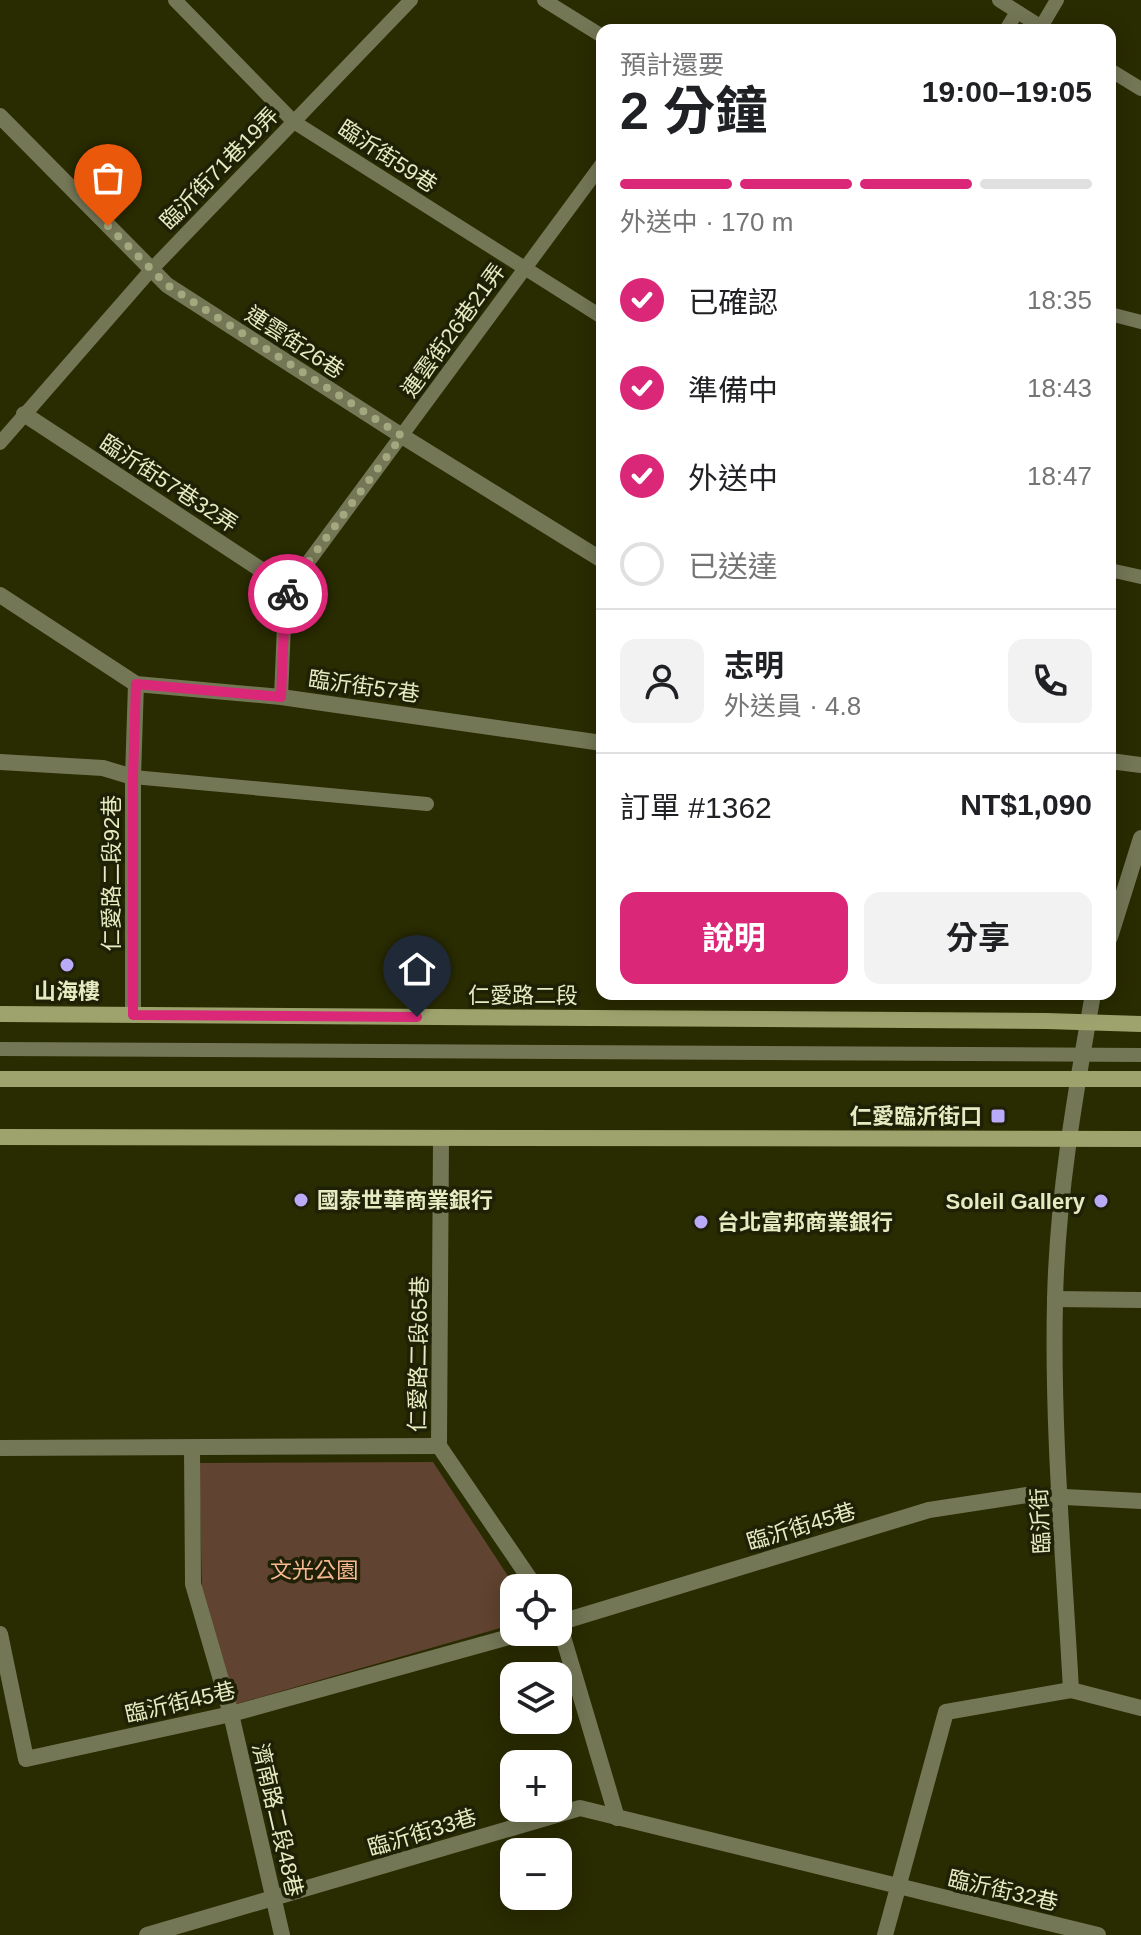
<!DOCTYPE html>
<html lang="zh-TW">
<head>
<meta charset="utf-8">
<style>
	body { margin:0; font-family:Arial,"Noto Sans TC",sans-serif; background:#f2f2f2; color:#202124; height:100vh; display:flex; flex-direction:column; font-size:30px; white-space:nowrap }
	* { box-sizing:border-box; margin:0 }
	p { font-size:26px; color:#757577 }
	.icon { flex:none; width:44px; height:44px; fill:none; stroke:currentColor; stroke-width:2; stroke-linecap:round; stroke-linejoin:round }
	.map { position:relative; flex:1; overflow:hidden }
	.drawer { position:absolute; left:596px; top:24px; width:520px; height:976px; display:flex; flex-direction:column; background:#fff; border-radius:16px; box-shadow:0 4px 20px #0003 }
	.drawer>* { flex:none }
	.fabs { position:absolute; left:500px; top:1574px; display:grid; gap:16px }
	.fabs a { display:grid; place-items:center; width:72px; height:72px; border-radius:16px; background:#fff; box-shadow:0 4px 20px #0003; font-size:40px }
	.pin { position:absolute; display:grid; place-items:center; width:68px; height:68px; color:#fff; margin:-82px -34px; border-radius:50% 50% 50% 0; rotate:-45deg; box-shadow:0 0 8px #0007 }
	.pin .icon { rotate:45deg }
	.courier { position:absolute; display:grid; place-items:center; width:80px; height:80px; margin:-40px; border:6px solid #db2777; border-radius:50%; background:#fff; color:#222; box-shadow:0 2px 10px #0007 }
	.head em { font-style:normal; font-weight:700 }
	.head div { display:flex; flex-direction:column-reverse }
	.head { display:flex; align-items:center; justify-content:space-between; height:136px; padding:0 24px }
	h1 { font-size:52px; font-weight:700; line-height:60px }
	.bar { display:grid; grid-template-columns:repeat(4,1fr); gap:12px 8px; align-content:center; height:96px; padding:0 24px }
	.bar i { height:10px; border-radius:6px; background:#e0e0e0 }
	.bar .active { background:#db2777 }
	.bar p { grid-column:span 4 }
	.line { display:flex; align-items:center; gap:20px; padding:0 24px; border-top:2px solid #e0e0e0 }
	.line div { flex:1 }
	.round { display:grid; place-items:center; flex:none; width:84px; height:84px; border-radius:16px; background:#f2f2f2 }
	ol { padding:0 24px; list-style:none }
	li { display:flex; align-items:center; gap:24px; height:88px }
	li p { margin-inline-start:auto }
	li .icon { padding:8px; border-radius:50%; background:#db2777; color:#fff; stroke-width:4 }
	li:last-child { color:#757577 }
	li i { width:44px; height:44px; border:4px solid #e0e0e0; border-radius:50% }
	.button { display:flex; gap:16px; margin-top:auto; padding:16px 24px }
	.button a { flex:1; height:92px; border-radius:16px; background:#db2777; color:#fff; font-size:32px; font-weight:700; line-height:92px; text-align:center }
	.button a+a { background:#f2f2f2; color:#202124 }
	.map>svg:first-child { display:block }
	.green { fill:#604330 }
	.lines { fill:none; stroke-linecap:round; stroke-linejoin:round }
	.service { stroke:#747756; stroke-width:14 }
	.minor { stroke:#747756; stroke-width:16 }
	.secondary { stroke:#9ea36e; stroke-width:16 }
	.done { stroke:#a4a87e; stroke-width:8; stroke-dasharray:0 14.4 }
	.route { stroke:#db2777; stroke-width:10 }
	.poi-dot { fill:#b9abf7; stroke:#1f2107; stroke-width:3 }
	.labels { text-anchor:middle; stroke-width:7; stroke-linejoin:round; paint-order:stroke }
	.street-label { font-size:22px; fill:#e7ebc2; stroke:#1f2107 }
	.poi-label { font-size:22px; font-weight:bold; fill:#e7ebc2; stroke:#1f2107; text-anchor:end }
	.park-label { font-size:22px; fill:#f7b892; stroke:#1f2107 }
</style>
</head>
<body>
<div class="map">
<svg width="1141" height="1935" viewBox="0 0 1141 1935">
	<rect width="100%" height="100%" fill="#292b00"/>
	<polygon class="green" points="433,1462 516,1588 514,1624 233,1705 202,1589 199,1463"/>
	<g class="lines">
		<g class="service">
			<polyline points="175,0 294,122 602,317"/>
			<polyline points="544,0 602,36"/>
			<polyline points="999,0 1046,30"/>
			<polyline points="1041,27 1057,0"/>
			<polyline points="1006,30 1017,12"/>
			<polyline points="1110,70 1141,89"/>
			<polyline points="1110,314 1141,322"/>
			<polyline points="0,443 151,270 411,0"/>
			<polyline points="1110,570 1141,577"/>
			<polyline points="281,697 284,625 289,588 602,164"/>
			<polyline points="133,777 427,804"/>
			<polyline points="0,1049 1141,1055"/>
		</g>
		<g class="minor">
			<polyline points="0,116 167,285 402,436 602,560"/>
			<polyline points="24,414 289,588"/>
			<polyline points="0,595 136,684 281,697 602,743"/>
			<polyline points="1110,761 1141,765"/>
			<polyline points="0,762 103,768 133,777"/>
			<polyline points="1110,937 1141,838"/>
			<polyline points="133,1015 133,777 136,684"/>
			<polyline points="441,1138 439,1446 536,1588"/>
			<polyline points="1055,1299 1141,1300"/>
			<polyline points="0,1448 439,1446"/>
			<polyline points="192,1449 193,1584 231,1714 282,1935"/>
			<polyline points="558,1620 617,1818"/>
			<polyline points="558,1623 929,1510 1027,1495 1141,1501"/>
			<polyline points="0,1634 26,1759 231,1714 527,1632"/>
			<polyline points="1071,1690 1141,1708"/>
			<polyline points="147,1935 580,1808 1098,1935"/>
			<path d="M885,1935L946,1712L1071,1690C1064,1561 1052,1430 1055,1301C1057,1198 1075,1095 1093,994"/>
		</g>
		<g class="secondary">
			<polyline points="0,1014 1047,1021 1141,1024"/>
			<polyline points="0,1079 1141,1079"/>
			<polyline points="0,1137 1141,1139"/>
		</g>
	</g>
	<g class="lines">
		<polyline class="done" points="108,226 167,285 402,436 289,588 288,594"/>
		<polyline class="route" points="288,594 284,625 281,697 136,684 133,777 133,1015 417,1017"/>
	</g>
	<g class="poi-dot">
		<circle cx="67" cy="965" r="8"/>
		<rect x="990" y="1108" width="16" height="16" rx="4"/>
		<circle cx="301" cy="1200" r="8"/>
		<circle cx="1101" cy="1201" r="8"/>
		<circle cx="701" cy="1222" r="8"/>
	</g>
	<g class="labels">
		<g class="street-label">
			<text transform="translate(388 156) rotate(33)" y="8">臨沂街59巷</text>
			<text transform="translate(219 168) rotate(-46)" y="8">臨沂街71巷19弄</text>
			<text transform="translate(453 330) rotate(-54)" y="8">連雲街26巷21弄</text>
			<text transform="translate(295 342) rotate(33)" y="8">連雲街26巷</text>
			<text transform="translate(169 483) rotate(33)" y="8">臨沂街57巷32弄</text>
			<text transform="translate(364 686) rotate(8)" y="8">臨沂街57巷</text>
			<text transform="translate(111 873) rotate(-90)" y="8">仁愛路二段92巷</text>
			<text x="523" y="1003">仁愛路二段</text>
			<text transform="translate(418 1354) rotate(-89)" y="8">仁愛路二段65巷</text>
			<text transform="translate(1040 1521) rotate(-93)" y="8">臨沂街</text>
			<text transform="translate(801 1526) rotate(-17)" y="8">臨沂街45巷</text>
			<text transform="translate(180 1702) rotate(-13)" y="8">臨沂街45巷</text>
			<text transform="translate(278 1820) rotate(77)" y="8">濟南路二段48巷</text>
			<text transform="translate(422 1832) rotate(-17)" y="8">臨沂街33巷</text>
			<text transform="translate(1003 1890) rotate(13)" y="8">臨沂街32巷</text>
		</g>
		<g class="poi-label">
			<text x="67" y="999" text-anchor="middle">山海樓</text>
			<text x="982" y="1124">仁愛臨沂街口</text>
			<text x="317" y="1208" text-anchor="start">國泰世華商業銀行</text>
			<text x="1085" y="1209">Soleil Gallery</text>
			<text x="717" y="1230" text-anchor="start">台北富邦商業銀行</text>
		</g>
		<g class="park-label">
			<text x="314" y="1578">文光公園</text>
		</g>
	</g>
</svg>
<div class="fabs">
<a><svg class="icon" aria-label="locate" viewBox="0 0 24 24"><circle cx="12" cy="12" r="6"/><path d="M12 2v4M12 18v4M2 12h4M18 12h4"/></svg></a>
<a><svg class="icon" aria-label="layers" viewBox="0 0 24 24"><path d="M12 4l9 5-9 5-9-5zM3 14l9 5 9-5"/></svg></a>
<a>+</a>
<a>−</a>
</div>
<div class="pin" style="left:108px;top:226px;background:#ea580c"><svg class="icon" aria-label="bag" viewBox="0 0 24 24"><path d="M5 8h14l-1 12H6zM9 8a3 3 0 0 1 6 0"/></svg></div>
<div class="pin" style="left:417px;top:1017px;background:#1f2937"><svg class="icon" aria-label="home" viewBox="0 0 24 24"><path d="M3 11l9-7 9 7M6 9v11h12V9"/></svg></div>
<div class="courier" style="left:288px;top:594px"><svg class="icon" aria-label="bike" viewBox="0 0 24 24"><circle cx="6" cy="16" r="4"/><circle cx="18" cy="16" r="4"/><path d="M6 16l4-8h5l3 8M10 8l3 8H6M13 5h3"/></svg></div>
<section class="drawer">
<div class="head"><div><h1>2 分鐘</h1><p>預計還要</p></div><em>19:00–19:05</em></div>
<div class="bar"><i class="active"></i><i class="active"></i><i class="active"></i><i></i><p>外送中 · 170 m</p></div>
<ol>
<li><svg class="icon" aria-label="check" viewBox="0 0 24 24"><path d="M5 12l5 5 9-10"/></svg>已確認<p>18:35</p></li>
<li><svg class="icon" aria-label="check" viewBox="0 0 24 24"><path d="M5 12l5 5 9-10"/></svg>準備中<p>18:43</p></li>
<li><svg class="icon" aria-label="check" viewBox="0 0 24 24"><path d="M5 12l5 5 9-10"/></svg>外送中<p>18:47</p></li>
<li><i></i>已送達</li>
</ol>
<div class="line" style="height:144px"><a class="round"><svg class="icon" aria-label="person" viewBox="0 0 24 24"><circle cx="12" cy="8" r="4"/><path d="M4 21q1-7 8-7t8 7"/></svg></a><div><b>志明</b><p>外送員 · 4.8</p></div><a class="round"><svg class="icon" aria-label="phone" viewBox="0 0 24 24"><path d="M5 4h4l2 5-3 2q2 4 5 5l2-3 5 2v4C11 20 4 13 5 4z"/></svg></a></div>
<div class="line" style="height:104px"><div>訂單 #1362</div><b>NT$1,090</b></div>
<div class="button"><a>說明</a><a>分享</a></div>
</section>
</div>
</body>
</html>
